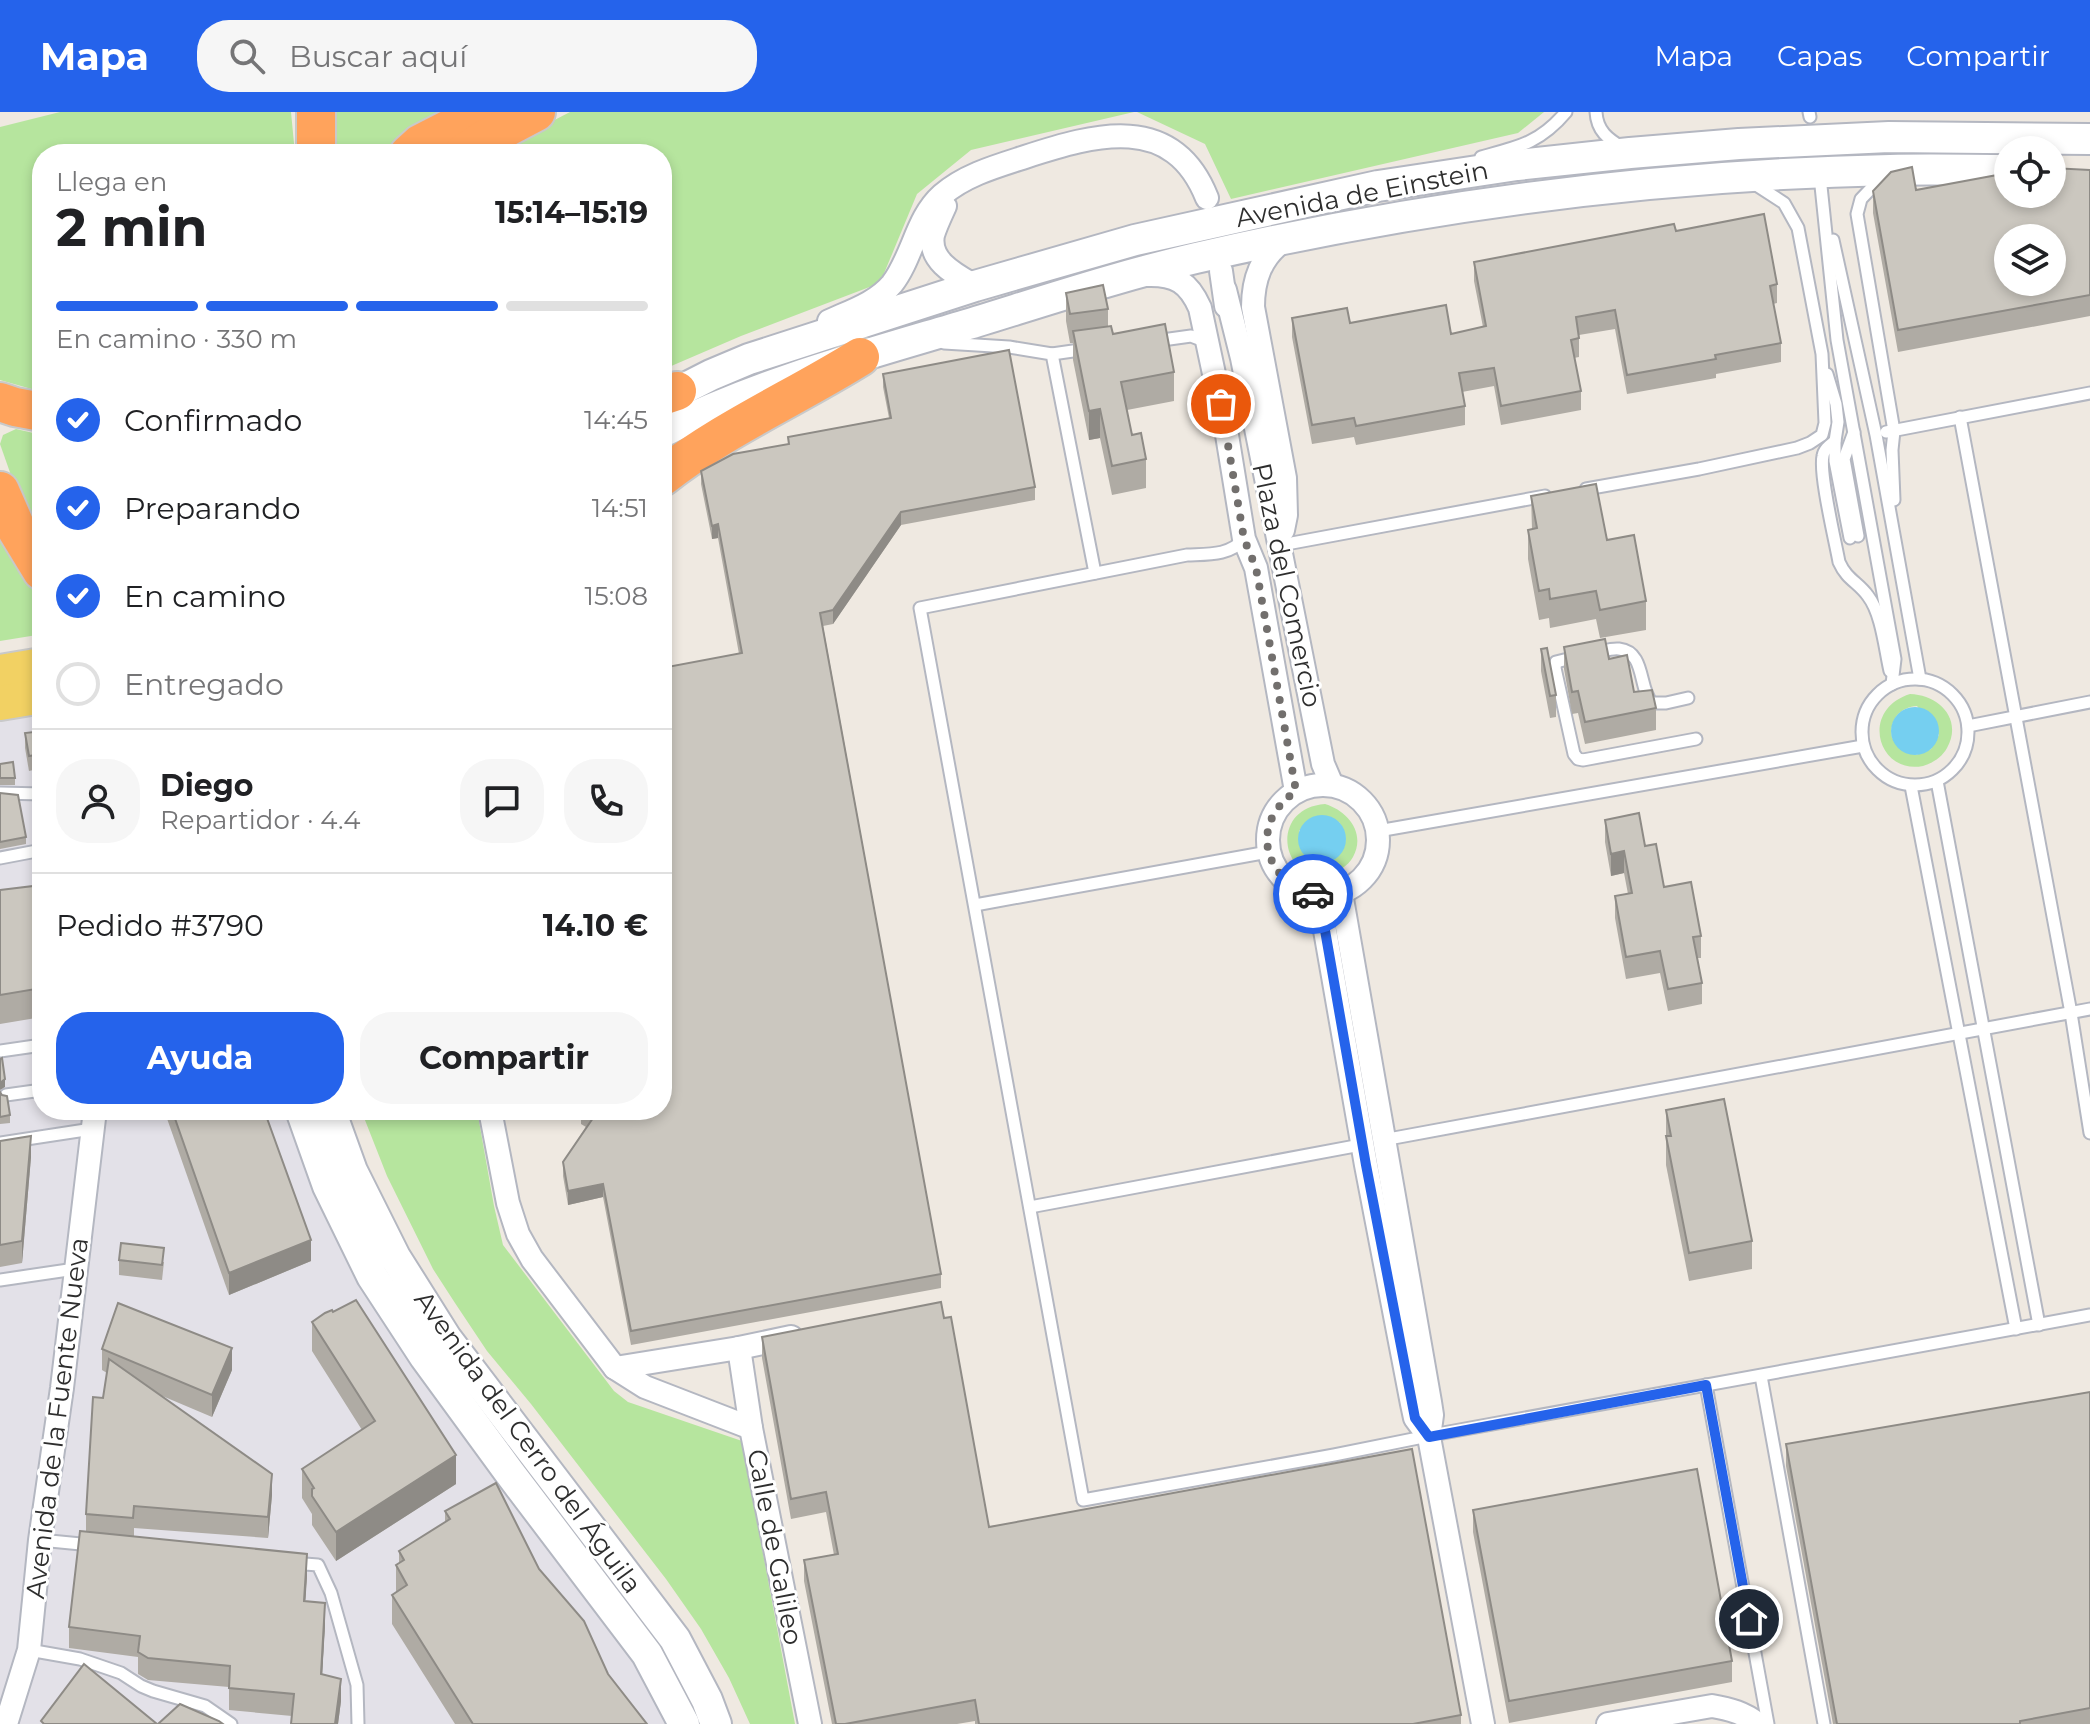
<!DOCTYPE html>
<html lang="es">
<head>
<meta charset="utf-8">
<style>
	body { margin:0; font-family:Montserrat,sans-serif; background:#f6f6f6; color:#202124; height:100vh; display:flex; flex-direction:column; font-size:30px; white-space:nowrap }
	* { box-sizing:border-box; margin:0 }
	p { font-size:26px; color:#757577 }
	.icon { flex:none; width:44px; height:44px; fill:none; stroke:currentColor; stroke-width:2; stroke-linecap:round; stroke-linejoin:round }
	.map { position:relative; flex:1; overflow:hidden }
	.details { position:absolute; left:32px; top:32px; width:640px; height:976px; display:flex; flex-direction:column; background:#fff; border-radius:32px; box-shadow:0 4px 12px #0003 }
	.details>* { flex:none }
	.fabs { position:absolute; left:1994px; top:24px; display:grid; gap:16px }
	.fabs a { display:grid; place-items:center; width:72px; height:72px; border-radius:50%; background:#fff; box-shadow:0 4px 12px #0003; font-size:40px }
	.pin { position:absolute; display:grid; place-items:center; width:68px; height:68px; color:#fff; margin:-34px; border:4px solid #fff; border-radius:50%; box-shadow:0 2px 8px #0007 }
	.courier { position:absolute; display:grid; place-items:center; width:80px; height:80px; margin:-40px; border:6px solid #2563eb; border-radius:50%; background:#fff; color:#222; box-shadow:0 2px 10px #0007 }
	.summary em { font-style:normal; font-weight:700 }
	.summary div { display:flex; flex-direction:column-reverse }
	.summary { display:flex; align-items:center; justify-content:space-between; height:136px; padding:0 24px }
	h1 { font-size:52px; font-weight:700; line-height:60px }
	.bar { display:grid; grid-template-columns:repeat(4,1fr); gap:12px 8px; align-content:center; height:96px; padding:0 24px }
	.bar i { height:10px; border-radius:6px; background:#e0e0e0 }
	.bar .current { background:#2563eb }
	.bar p { grid-column:span 4 }
	.line { display:flex; align-items:center; gap:20px; padding:0 24px; border-top:2px solid #e0e0e0 }
	.line div { flex:1 }
	.round { display:grid; place-items:center; flex:none; width:84px; height:84px; border-radius:32px; background:#f6f6f6 }
	ol { padding:0 24px; list-style:none }
	li { display:flex; align-items:center; gap:24px; height:88px }
	li p { margin-inline-start:auto }
	li .icon { padding:8px; border-radius:50%; background:#2563eb; color:#fff; stroke-width:4 }
	li:last-child { color:#757577 }
	li i { width:44px; height:44px; border:4px solid #e0e0e0; border-radius:50% }
	.button { display:flex; gap:16px; margin-top:auto; padding:16px 24px }
	.button a { flex:1; height:92px; border-radius:32px; background:#2563eb; color:#fff; font-size:32px; font-weight:700; line-height:92px; text-align:center }
	.button a+a { background:#f6f6f6; color:#202124 }
	header { display:flex; align-items:center; gap:48px; box-sizing:border-box; height:112px; padding:0 40px; background:#2563eb; color:#fff }
	header strong { font-size:38px }
	nav { display:flex; gap:44px; margin-inline-start:auto; font-size:28px }
	.search { width:560px; height:72px; background:#f6f6f6; display:flex; align-items:center; gap:20px; box-sizing:border-box; padding:0 28px; border-radius:32px; color:#757577; font-size:30px }
	.map>svg:first-child { display:block }
	.industrial { fill:#e3e1e8 }
	.green { fill:#b6e59e; fill-rule:evenodd }
	.water { fill:#75cff0 }
	.lines { fill:none; stroke-linecap:round; stroke-linejoin:round }
	.lane-casing { stroke:#b4b7c1; stroke-width:15 }
	.street-casing { stroke:#b4b7c1; stroke-width:26 }
	.secondary-casing { stroke:#b4b7c1; stroke-width:34 }
	.primary-casing { stroke:#c9c9c9; stroke-width:38 }
	.highway-casing { stroke:#c9c9c9; stroke-width:42 }
	.lane { stroke:#fff; stroke-width:11 }
	.street { stroke:#fff; stroke-width:22 }
	.secondary { stroke:#fff; stroke-width:30 }
	.primary { stroke:#f2d163; stroke-width:34 }
	.highway { stroke:#ffa35c; stroke-width:38 }
	.wall { fill:#afaba4 }
	.shaded-wall { fill:#8e8b86 }
	.building { fill:#cbc7bf; stroke:#8e8b86; stroke-width:2; fill-rule:evenodd }
	.done { stroke:#726f6d; stroke-width:8; stroke-dasharray:0 14.4 }
	.route { stroke:#2563eb; stroke-width:10 }
	.labels { text-anchor:middle; stroke-width:6; stroke-linejoin:round; paint-order:stroke }
	.street-label { font-size:26px; fill:#2e2e2e; stroke:#fff }
</style>
</head>
<body>
<header>
<strong>Mapa</strong>
<div class="search"><svg class="icon" aria-label="search" viewBox="0 0 24 24"><circle cx="10" cy="10" r="6"/><path d="M15 15l6 6"/></svg>Buscar aquí</div>
<nav><a>Mapa</a><a>Capas</a><a>Compartir</a></nav>
</header>
<div class="map">
<svg width="2090" height="1612" viewBox="0 0 2090 1612">
	<rect width="100%" height="100%" fill="#efe9e1"/>
	<polygon class="industrial" points="42,584 42,998 301,998 328,1074 684,1612 0,1612 0,591"/>
	<g class="green">
		<polygon points="60,0 291,0 295,42 42,42 42,280 0,268 0,15"/>
		<polygon points="333,0 449,0 415,17 382,42 331,42"/>
		<polygon points="570,0 1134,0 971,38 917,82 880,171 741,224 662,258 662,42 496,42 514,29"/>
		<polygon points="1137,0 1544,0 1518,21 1231,87 1205,32"/>
		<polygon points="16,317 42,323 42,427 19,386 0,332 3,323"/>
		<polygon points="0,423 26,467 42,485 42,539 37,523 0,529"/>
		<path d="M1910,582C1939,583 1963,607 1947,636C1942,645 1933,651 1923,654C1878,663 1859,598 1910,582ZM1917,594L1939,623L1931,637L1916,643L1892,626C1889,609 1899,595 1917,594Z"/>
		<path d="M1325,692C1348,699 1366,721 1353,745C1348,754 1338,760 1328,762C1280,770 1269,696 1325,692ZM1309,707L1339,710C1352,727 1344,747 1323,751L1299,719Z"/>
		<polygon points="361,998 477,998 494,1094 503,1133 614,1279 628,1290 742,1329 795,1612 750,1612 729,1566 701,1517 666,1467 531,1292 487,1239 455,1191 433,1157 387,1064"/>
	</g>
	<g class="water">
		<circle cx="1915" cy="619" r="24"/>
		<circle cx="1322" cy="727" r="24"/>
	</g>
	<g class="lines">
		<defs>
			<g id="lane">
				<path d="M1596,0C1597,19 1608,27 1623,36"/>
				<polyline points="1809,0 1810,5"/>
				<path d="M1481,45C1518,35 1540,31 1566,0"/>
				<polyline points="1882,65 1861,87 1857,102 1894,319 1892,338 1894,388"/>
				<polyline points="1821,74 1837,228 1895,547 1892,572"/>
				<polyline points="1833,128 1876,323 1920,567"/>
				<polyline points="1155,229 1191,224 1207,230"/>
				<polyline points="944,231 1009,235 1052,242 1095,461"/>
				<polyline points="1052,242 1087,237"/>
				<polyline points="1827,262 1836,292 1838,310 1835,329 1835,349 1850,426"/>
				<polyline points="1960,305 2071,901 2090,1021"/>
				<polyline points="1854,320 1844,347 1858,424"/>
				<polyline points="1886,320 2090,281"/>
				<path d="M1835,329C1830,333 1824,337 1823,344C1819,362 1835,428 1839,450C1847,468 1858,470 1868,484C1882,502 1885,538 1890,559"/>
				<polyline points="1586,377 1699,357 1797,336 1810,331 1822,323 1825,311 1822,242 1798,116 1784,91 1753,71"/>
				<path d="M1244,427C1229,444 1208,442 1187,443L920,496L1083,1388L1334,1343L1443,1321L2090,1203"/>
				<polyline points="1281,431 1292,431 1545,384"/>
				<path d="M1593,541C1601,540 1611,536 1619,537C1646,540 1638,576 1652,591H1666L1688,586"/>
				<polyline points="1576,545 1556,550 1555,556 1574,642 1578,647 1583,648 1696,627"/>
				<circle cx="1915" cy="620" r="53"/>
				<polyline points="1968,614 2090,590"/>
				<polyline points="1937,669 2039,1213"/>
				<polyline points="1911,674 2016,1217"/>
				<polyline points="0,681 42,682"/>
				<polyline points="1378,719 1863,634"/>
				<polyline points="0,746 42,738"/>
				<polyline points="975,793 1268,740"/>
				<polyline points="0,939 42,933"/>
				<polyline points="6,983 42,978"/>
				<polyline points="1383,1028 2090,897"/>
				<polyline points="0,1031 92,1017"/>
				<polyline points="1030,1095 1366,1032"/>
				<polyline points="0,1168 75,1157"/>
				<polyline points="1761,1264 1824,1612"/>
				<polyline points="1706,1273 1768,1612"/>
				<polyline points="40,1428 91,1433"/>
				<polyline points="292,1451 318,1453 331,1481 357,1573 358,1612"/>
				<polyline points="29,1538 80,1547 121,1561 141,1574 153,1579 205,1594 231,1612"/>
			</g>
			<g id="street">
				<path d="M945,94C941,103 936,113 933,123C928,149 956,163 975,174"/>
				<polyline points="1221,159 1226,194"/>
				<path d="M1147,163C1176,162 1189,171 1200,196L1227,323L1244,427L1256,456L1296,679"/>
				<polyline points="1225,178 1242,246 1323,652 1332,673"/>
				<path d="M829,209C851,199 876,191 892,172C913,145 916,106 942,83C965,63 997,54 1025,45C1095,22 1173,0 1207,86"/>
				<path d="M1283,418L1286,403L1285,366L1253,195C1253,167 1261,145 1284,128"/>
				<circle cx="1323" cy="728" r="55"/>
				<polyline points="1341,781 1430,1290 1432,1303 1429,1325 1483,1612"/>
				<polyline points="1319,784 1366,1053 1412,1292 1415,1306 1429,1325"/>
				<polyline points="490,998 508,1091 518,1122 532,1147 615,1256 645,1275 751,1316"/>
				<polyline points="739,1236 751,1316 810,1612"/>
				<polyline points="615,1256 739,1236 791,1225"/>
				<polyline points="6,1612 29,1538 40,1428 62,1276 95,998"/>
				<path d="M1608,1612L1712,1594C1730,1597 1744,1601 1758,1612"/>
			</g>
			<g id="secondary">
				<polyline points="662,288 711,263 749,247 975,174 1135,128 1378,74 1517,53 1630,41 1739,32 1889,25 2090,27"/>
				<path d="M662,320C759,271 865,243 969,212C1044,189 1119,164 1196,146C1421,94 1658,63 1890,58C1929,57 1969,58 2008,58"/>
				<polyline points="301,998 328,1074 372,1164 425,1245 509,1360 647,1542 684,1612"/>
				<polyline points="330,998 352,1059 395,1145 446,1226 675,1527 707,1588 716,1612"/>
			</g>
			<g id="primary">
				<polyline points="0,560 42,553"/>
				<polyline points="0,591 42,584"/>
			</g>
			<g id="highway">
				<polyline points="316,42 316,0"/>
				<polyline points="409,42 420,32 482,0"/>
				<polyline points="463,42 485,27 536,0"/>
				<polyline points="662,284 677,279"/>
				<polyline points="0,290 15,295 42,300"/>
				<path d="M662,365C721,318 796,285 860,245"/>
				<polyline points="0,379 17,418 42,459"/>
			</g>
		</defs>
		<use href="#lane" class="lane-casing"/>
		<use href="#street" class="street-casing"/>
		<use href="#secondary" class="secondary-casing"/>
		<use href="#primary" class="primary-casing"/>
		<use href="#highway" class="highway-casing"/>
		<use href="#lane" class="lane"/>
		<use href="#street" class="street"/>
		<use href="#secondary" class="secondary"/>
		<use href="#primary" class="primary"/>
		<use href="#highway" class="highway"/>
	</g>
	<g class="wall">
		<polygon points="2090,58 2090,204 1898,240 1873,101 1873,79 1916,78"/>
		<polygon points="1676,119 1777,172 1777,191 1773,192 1781,231 1781,250 1716,262 1716,266 1627,282 1615,217 1579,223 1579,245 1574,246 1581,279 1581,298 1501,313 1494,274 1462,280 1465,294 1465,313 1356,333 1354,325 1312,332 1292,225 1292,206 1451,222 1483,215 1474,169 1474,150"/>
		<polygon points="1066,181 1108,197 1108,215 1113,222 1174,260 1174,289 1127,298 1132,323 1146,347 1146,376 1112,383 1100,326 1089,328 1073,248 1073,231 1070,231 1066,209"/>
		<polygon points="883,262 1035,375 1035,388 901,413 833,512 823,514 941,1162 941,1176 631,1233 603,1085 568,1093 563,1064 563,1050 586,1015 581,1012 581,998 662,998 739,542 718,426 712,427 701,372 701,359 788,332 788,325 889,306 883,275"/>
		<polygon points="1531,384 1607,428 1646,489 1646,518 1600,526 1596,507 1550,516 1549,506 1539,508 1528,447 1528,418 1532,417"/>
		<polygon points="1564,535 1609,547 1634,580 1656,596 1656,618 1585,632 1578,601 1572,602 1564,557"/>
		<polygon points="1541,537 1556,583 1556,605 1550,606 1541,559"/>
		<polygon points="42,619 42,656 29,659 25,636 25,621"/>
		<polygon points="0,652 15,666 15,673 0,673"/>
		<polygon points="0,681 26,725 26,732 0,737"/>
		<polygon points="1605,708 1645,734 1664,775 1701,824 1701,846 1697,846 1702,871 1702,892 1668,899 1660,861 1626,867 1615,806 1615,784 1628,782 1624,761 1611,764 1605,730"/>
		<polygon points="42,773 42,905 0,912 0,778"/>
		<polygon points="0,980 10,1003 10,1011 0,1012"/>
		<polygon points="164,998 264,998 311,1149 229,1183"/>
		<polygon points="1666,998 1752,1129 1752,1157 1689,1169 1666,1053"/>
		<polygon points="0,1029 31,1045 22,1151 0,1155"/>
		<polygon points="119,1148 164,1150 162,1168 119,1163"/>
		<polygon points="944,1206 989,1415 1461,1603 1461,1612 975,1612 975,1609 957,1612 832,1612 804,1469 804,1448 834,1443 826,1400 791,1407 762,1246 762,1225"/>
		<polygon points="312,1210 456,1372 336,1449 312,1413 312,1402 302,1386 302,1357 362,1318 312,1239"/>
		<polygon points="102,1237 232,1258 212,1305 160,1283 272,1383 268,1426 134,1416 134,1424 307,1464 305,1489 325,1513 322,1563 341,1589 338,1612 291,1612 292,1604 229,1598 229,1575 148,1568 138,1562 138,1545 69,1536 69,1515 86,1419 86,1402 107,1261 102,1258"/>
		<polygon points="2090,1280 2090,1612 1833,1612 1786,1354 1786,1332"/>
		<polygon points="1473,1398 1732,1549 1732,1570 1509,1611 1473,1420"/>
		<polygon points="445,1399 539,1457 608,1562 647,1612 455,1612 392,1512 392,1483 396,1481 396,1453 399,1451 399,1439 445,1410"/>
	</g>
	<g class="shaded-wall">
		<polygon points="1100,297 1100,326 1089,328 1089,299"/>
		<polygon points="901,400 901,413 833,512 833,498"/>
		<polygon points="718,412 718,426 712,427 712,414"/>
		<polygon points="1624,739 1624,761 1611,764 1611,742"/>
		<polygon points="5,967 5,975 0,978 0,971"/>
		<polygon points="144,998 162,998 144,1006"/>
		<polygon points="31,1024 31,1045 22,1151 22,1129"/>
		<polygon points="603,1072 603,1085 568,1093 568,1079"/>
		<polygon points="311,1128 311,1149 229,1183 229,1161"/>
		<polygon points="232,1236 232,1258 212,1305 212,1283"/>
		<polygon points="456,1343 456,1372 336,1449 336,1420"/>
		<polygon points="272,1362 272,1383 268,1426 268,1405"/>
		<polygon points="307,1442 307,1464 304,1511 304,1489"/>
		<polygon points="325,1491 325,1513 321,1584 321,1562"/>
		<polygon points="341,1567 341,1589 338,1612 335,1612"/>
	</g>
	<g class="building">
		<path d="M1912,55L1916,78L2008,61V82H2052V56L2090,58V183L1898,218L1873,79L1891,60ZM2008,126H2052V170H2008Z"/>
		<polygon points="1764,102 1777,172 1770,174 1781,231 1715,243 1716,247 1627,263 1615,198 1576,205 1579,226 1571,228 1581,279 1501,294 1494,256 1459,261 1465,294 1356,314 1354,306 1312,313 1292,206 1347,196 1350,211 1446,193 1451,222 1486,214 1474,150 1674,112 1676,119"/>
		<polygon points="1103,173 1108,197 1070,202 1066,181"/>
		<polygon points="1165,212 1174,260 1121,270 1132,323 1141,321 1146,347 1112,354 1100,297 1089,299 1073,219 1111,214 1113,222"/>
		<polygon points="1009,238 1035,375 901,400 833,498 820,501 941,1162 631,1219 603,1072 568,1079 563,1050 593,1006 581,998 662,998 662,556 742,541 718,412 712,414 701,359 733,342 789,332 788,325 891,306 883,262"/>
		<polygon points="1596,372 1607,428 1634,423 1646,489 1600,498 1596,479 1550,487 1549,477 1539,479 1528,418 1537,416 1531,384"/>
		<polygon points="1605,527 1609,547 1627,543 1634,580 1652,578 1656,596 1585,610 1578,579 1572,580 1564,535"/>
		<polygon points="1547,536 1556,583 1550,584 1541,537"/>
		<polygon points="42,619 42,642 29,644 25,621"/>
		<polygon points="13,650 15,666 0,666 0,652"/>
		<polygon points="0,681 18,683 26,725 0,730"/>
		<polygon points="1639,701 1645,734 1656,732 1664,775 1691,770 1701,824 1693,825 1702,871 1668,877 1660,839 1626,845 1615,784 1632,781 1624,739 1611,742 1605,708"/>
		<polygon points="42,773 42,876 0,883 0,778"/>
		<polygon points="2,946 5,967 0,971 0,947"/>
		<polygon points="0,980 2,983 7,984 10,1003 0,1005"/>
		<polygon points="1724,987 1752,1129 1689,1141 1666,1024 1671,1024 1666,998"/>
		<polygon points="172,998 264,998 311,1128 229,1161"/>
		<polygon points="31,1024 22,1129 0,1133 0,1029"/>
		<polygon points="121,1131 164,1136 162,1153 119,1148"/>
		<polygon points="356,1188 456,1343 336,1420 312,1384 312,1377 314,1376 302,1357 375,1309 312,1210 325,1201 332,1198 333,1200"/>
		<polygon points="941,1190 944,1206 951,1205 989,1415 1412,1337 1461,1603 1413,1612 979,1612 975,1588 845,1612 836,1612 804,1448 838,1442 826,1380 791,1387 762,1225"/>
		<polygon points="118,1191 232,1236 212,1283 102,1237"/>
		<polygon points="109,1247 272,1362 268,1405 134,1394 133,1406 86,1402 93,1285 103,1286"/>
		<polygon points="2090,1280 2090,1596 2020,1609 2020,1612 1837,1612 1786,1332"/>
		<polygon points="1697,1357 1732,1549 1509,1589 1473,1398"/>
		<polygon points="496,1371 539,1457 584,1509 608,1562 647,1612 473,1612 392,1483 407,1473 396,1453 404,1448 399,1439 450,1407 445,1399"/>
		<polygon points="80,1419 307,1442 304,1489 325,1491 321,1562 341,1567 335,1612 291,1612 294,1582 229,1576 230,1554 148,1546 138,1540 140,1524 69,1515"/>
		<polygon points="84,1552 157,1612 44,1612 41,1609"/>
		<polygon points="180,1592 219,1609 223,1612 158,1612"/>
	</g>
	<g class="lines">
		<path class="done" d="M1221,292L1244,427L1256,456L1296,679C1287,686 1280,692 1274,702C1255,736 1278,774 1313,782"/>
		<polyline class="route" points="1313,782 1319,784 1366,1053 1415,1306 1429,1325 1706,1273 1749,1507"/>
	</g>
	<g class="labels">
		<g class="street-label">
			<text transform="translate(1362 82) rotate(-11)" y="9">Avenida de Einstein</text>
			<text transform="translate(1287 473) rotate(78)" y="9">Plaza del Comercio</text>
			<text transform="translate(57 1306) rotate(-83)" y="9">Avenida de la Fuente Nueva</text>
			<text transform="translate(528 1330) rotate(54)" y="9">Avenida del Cerro del Águila</text>
			<text transform="translate(775 1435) rotate(79)" y="9">Calle de Galileo</text>
		</g>
	</g>
</svg>
<div class="fabs">
<a><svg class="icon" aria-label="locate" viewBox="0 0 24 24"><circle cx="12" cy="12" r="6"/><path d="M12 2v4M12 18v4M2 12h4M18 12h4"/></svg></a>
<a><svg class="icon" aria-label="layers" viewBox="0 0 24 24"><path d="M12 4l9 5-9 5-9-5zM3 14l9 5 9-5"/></svg></a>
</div>
<div class="pin" style="left:1221px;top:292px;background:#ea580c"><svg class="icon" aria-label="bag" viewBox="0 0 24 24"><path d="M5 8h14l-1 12H6zM9 8a3 3 0 0 1 6 0"/></svg></div>
<div class="pin" style="left:1749px;top:1507px;background:#1f2937"><svg class="icon" aria-label="home" viewBox="0 0 24 24"><path d="M3 11l9-7 9 7M6 9v11h12V9"/></svg></div>
<div class="courier" style="left:1313px;top:782px"><svg class="icon" aria-label="car" viewBox="0 0 24 24"><path d="M5 17H2v-5l4-1 3-4h7l3 4 3 1v5h-3M9 17h6M6 11h13"/><circle cx="7" cy="17" r="2"/><circle cx="17" cy="17" r="2"/></svg></div>
<section class="details">
<div class="summary"><div><h1>2 min</h1><p>Llega en</p></div><em>15:14–15:19</em></div>
<div class="bar"><i class="current"></i><i class="current"></i><i class="current"></i><i></i><p>En camino · 330 m</p></div>
<ol>
<li><svg class="icon" aria-label="check" viewBox="0 0 24 24"><path d="M5 12l5 5 9-10"/></svg>Confirmado<p>14:45</p></li>
<li><svg class="icon" aria-label="check" viewBox="0 0 24 24"><path d="M5 12l5 5 9-10"/></svg>Preparando<p>14:51</p></li>
<li><svg class="icon" aria-label="check" viewBox="0 0 24 24"><path d="M5 12l5 5 9-10"/></svg>En camino<p>15:08</p></li>
<li><i></i>Entregado</li>
</ol>
<div class="line" style="height:144px"><a class="round"><svg class="icon" aria-label="person" viewBox="0 0 24 24"><circle cx="12" cy="8" r="4"/><path d="M4 21q1-7 8-7t8 7"/></svg></a><div><b>Diego</b><p>Repartidor · 4.4</p></div><a class="round"><svg class="icon" aria-label="chat" viewBox="0 0 24 24"><path d="M4 5h16v11H9l-5 4z"/></svg></a><a class="round"><svg class="icon" aria-label="phone" viewBox="0 0 24 24"><path d="M5 4h4l2 5-3 2q2 4 5 5l2-3 5 2v4C11 20 4 13 5 4z"/></svg></a></div>
<div class="line" style="height:104px"><div>Pedido #3790</div><b>14.10 €</b></div>
<div class="button"><a>Ayuda</a><a>Compartir</a></div>
</section>
</div>
</body>
</html>
